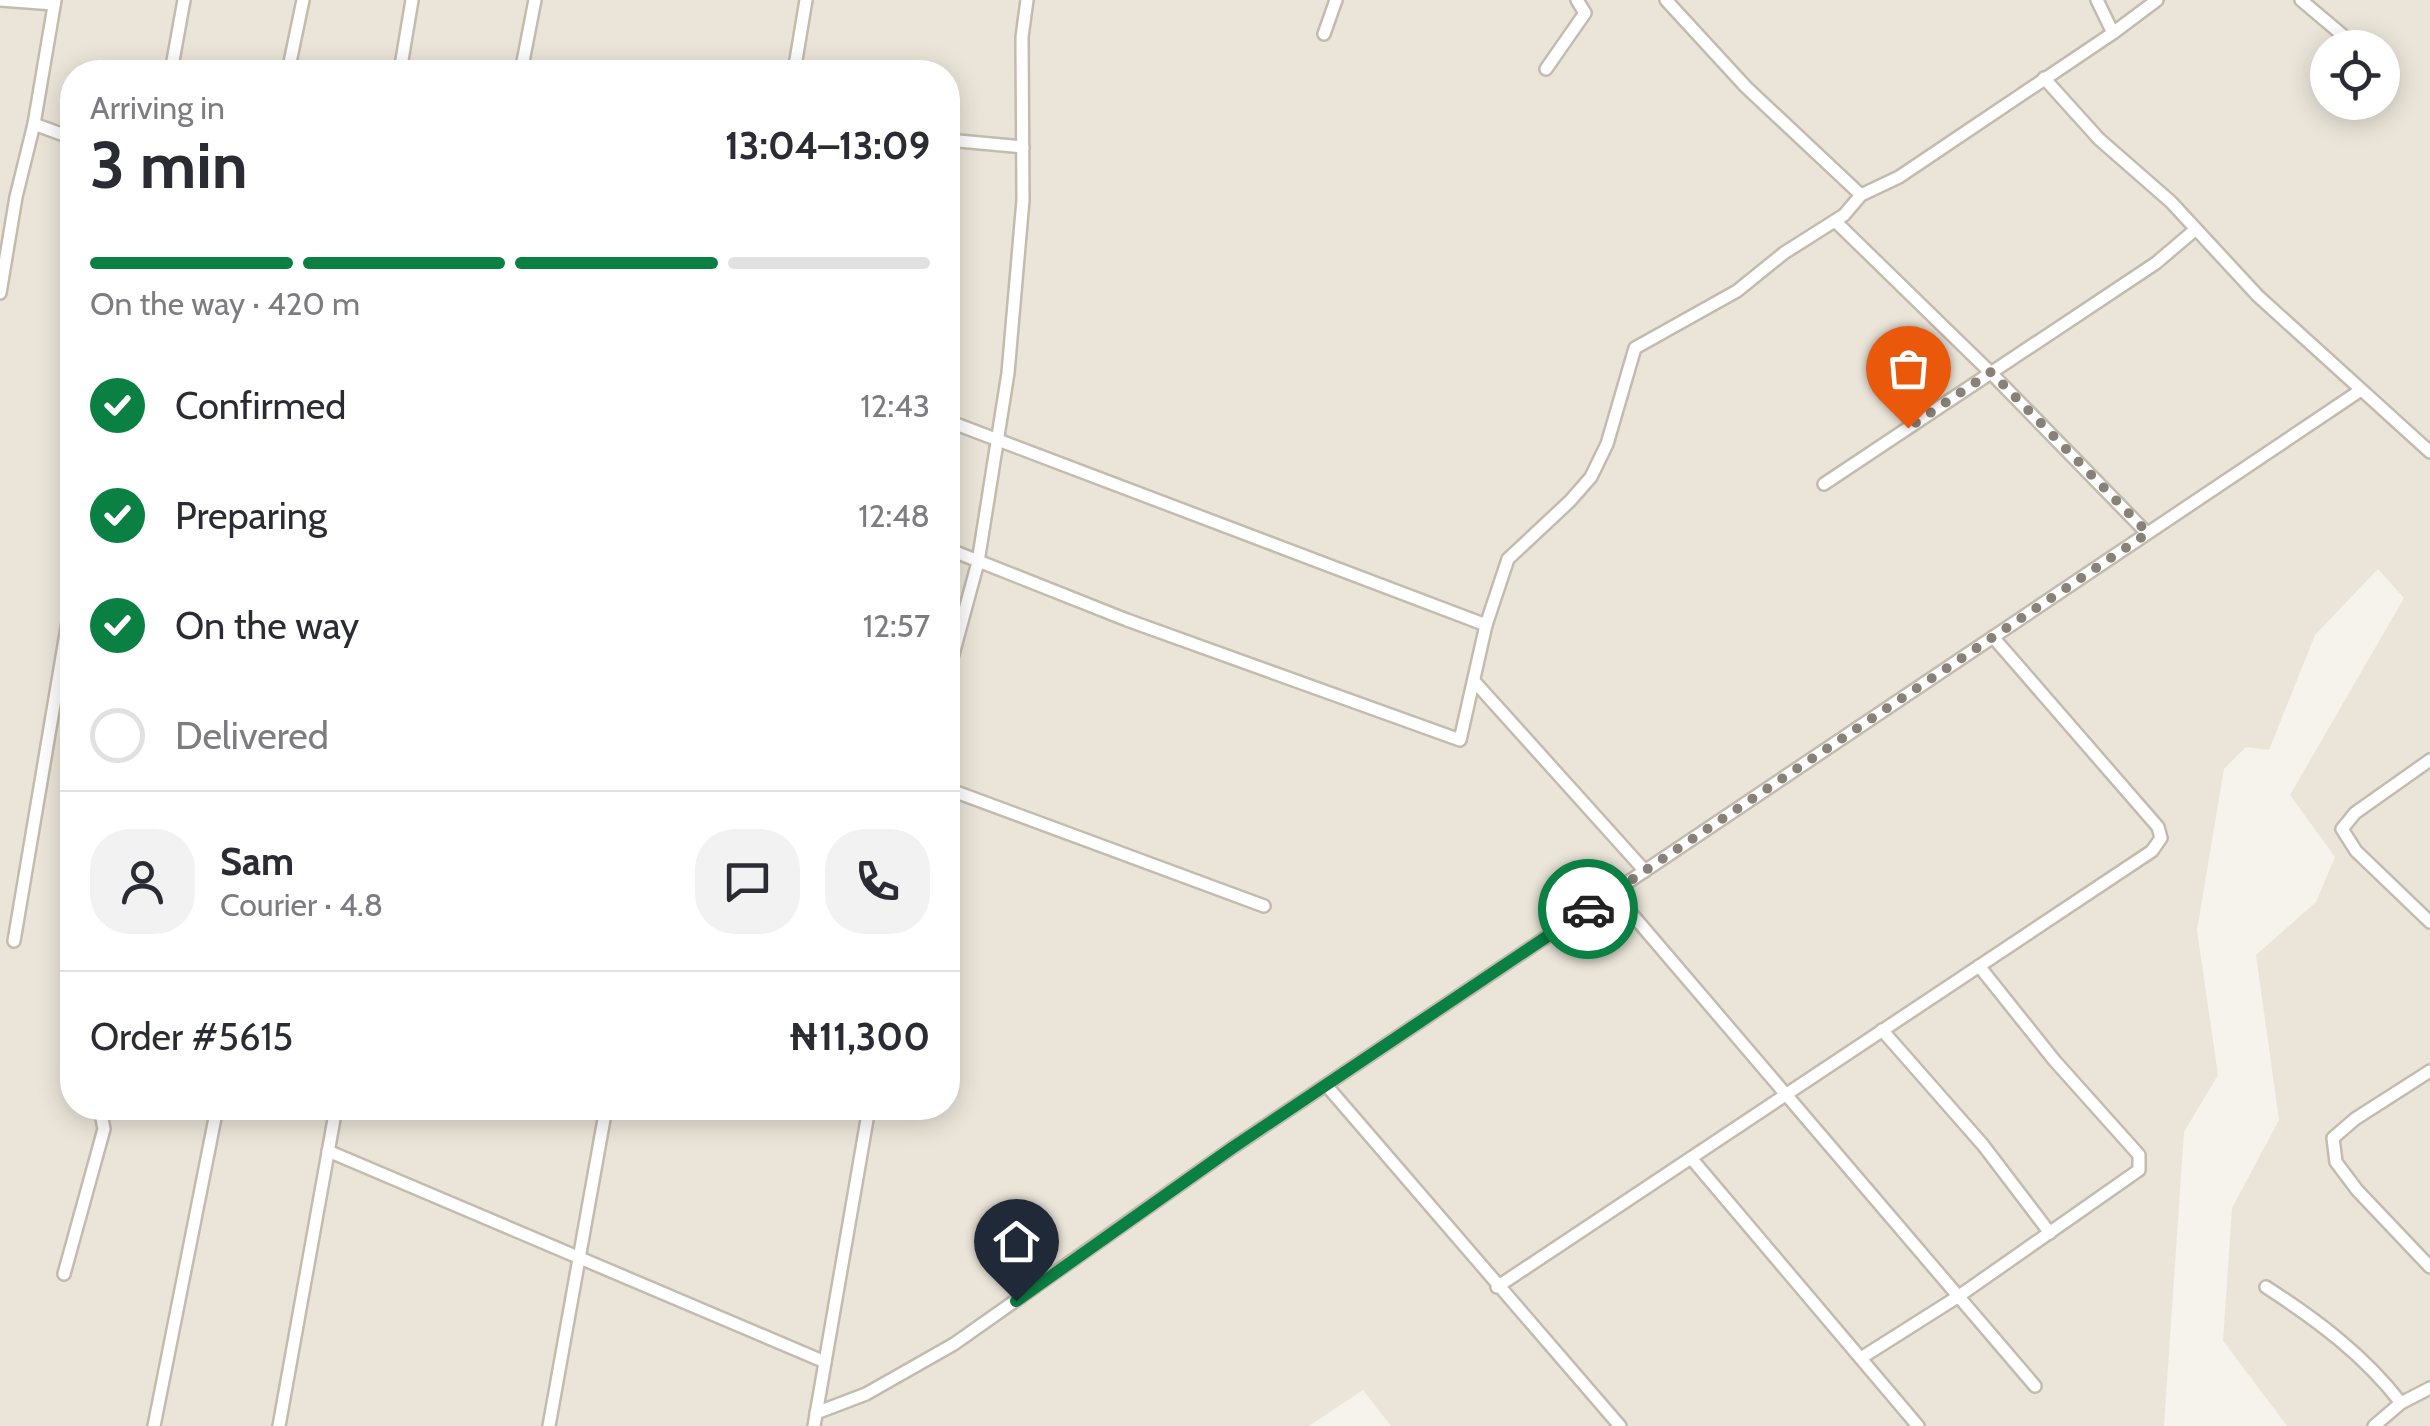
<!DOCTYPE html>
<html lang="en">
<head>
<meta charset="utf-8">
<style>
	body { margin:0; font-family:Cabin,sans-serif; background:#f2f2f3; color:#2b2b33; height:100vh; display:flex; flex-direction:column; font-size:38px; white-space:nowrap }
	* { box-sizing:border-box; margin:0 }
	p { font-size:32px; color:#7c7c81 }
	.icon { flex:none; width:55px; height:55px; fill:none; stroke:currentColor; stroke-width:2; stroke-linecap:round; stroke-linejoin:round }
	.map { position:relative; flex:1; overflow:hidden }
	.details { position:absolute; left:60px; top:60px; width:900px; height:1060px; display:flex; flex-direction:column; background:#fff; border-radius:40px; box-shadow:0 5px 25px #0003 }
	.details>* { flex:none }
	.buttons { position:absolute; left:2310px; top:30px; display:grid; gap:20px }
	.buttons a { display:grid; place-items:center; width:90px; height:90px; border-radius:50%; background:#fff; box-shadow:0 5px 25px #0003; font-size:50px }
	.pin { position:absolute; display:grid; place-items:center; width:85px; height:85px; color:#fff; margin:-102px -42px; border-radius:50% 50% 50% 0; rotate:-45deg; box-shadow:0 0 10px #0007 }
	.pin .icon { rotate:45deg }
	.courier { position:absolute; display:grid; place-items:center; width:100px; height:100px; margin:-50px; border:8px solid #0b8043; border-radius:50%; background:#fff; color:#222; box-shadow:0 2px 12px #0007 }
	.summary em { font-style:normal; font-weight:700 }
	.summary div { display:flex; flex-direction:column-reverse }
	.summary { display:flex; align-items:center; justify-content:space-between; height:170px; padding:0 30px }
	h1 { font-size:65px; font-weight:700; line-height:75px }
	.bar { display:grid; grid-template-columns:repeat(4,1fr); gap:15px 10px; align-content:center; height:120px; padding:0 30px }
	.bar i { height:12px; border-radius:8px; background:#e1e1e2 }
	.bar .active { background:#0b8043 }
	.bar p { grid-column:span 4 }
	.line { display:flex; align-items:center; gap:25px; padding:0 30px; border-top:2px solid #e1e1e2 }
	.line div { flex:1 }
	.round { display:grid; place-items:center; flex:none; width:105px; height:105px; border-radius:40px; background:#f2f2f3 }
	ol { padding:0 30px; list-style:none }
	li { display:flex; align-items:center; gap:30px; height:110px }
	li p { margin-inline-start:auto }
	li .icon { padding:10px; border-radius:50%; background:#0b8043; color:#fff; stroke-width:4 }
	li:last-child { color:#7c7c81 }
	li i { width:55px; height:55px; border:5px solid #e1e1e2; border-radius:50% }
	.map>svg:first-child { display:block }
	.residential { fill:#ebe5d9; fill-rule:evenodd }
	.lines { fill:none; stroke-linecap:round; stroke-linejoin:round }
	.minor-casing { stroke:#c3bbad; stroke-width:16 }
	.minor { stroke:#fff; stroke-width:11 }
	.done { stroke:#888177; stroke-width:10; stroke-dasharray:0 18 }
	.route { stroke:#0b8043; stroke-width:12 }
</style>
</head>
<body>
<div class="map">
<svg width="2430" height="1426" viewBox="0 0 2430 1426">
	<rect width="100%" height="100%" fill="#f6f3ec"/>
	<path class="residential" d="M0,0H2430V1426H2287L2223,1341L2232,1208L2279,1120L2256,955L2316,902L2335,857L2290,795L2404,598L2378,569L2315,635L2269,750L2246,747L2224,769L2197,930L2218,1075L2184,1132L2164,1426H1391L1363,1390L1309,1426H0ZM2328,48H2382V102H2328ZM72,72H948V1108H72Z"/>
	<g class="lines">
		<defs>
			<g id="minor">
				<polyline points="0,0 54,4"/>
				<polyline points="1666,0 1746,87 1861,195"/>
				<polyline points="2097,0 2113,33"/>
				<polyline points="2301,0 2352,43"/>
				<polyline points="1324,34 1336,0"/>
				<polyline points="1546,69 1585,13 1577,0"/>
				<polyline points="171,72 184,0"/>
				<polyline points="288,72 303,0"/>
				<polyline points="400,72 412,0"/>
				<polyline points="521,72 535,0"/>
				<polyline points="794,72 806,0"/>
				<polyline points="2044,78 2099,139 2171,202 2258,296 2430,452"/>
				<polyline points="34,124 72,138"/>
				<polyline points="948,140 1023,147"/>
				<polyline points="1835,221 1991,373 2147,533"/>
				<polyline points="0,293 16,197 34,124 55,0"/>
				<polyline points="948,421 1486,625"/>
				<polyline points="1824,484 2156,263 2196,229"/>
				<polyline points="948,549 1127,620 1460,740 1486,625 1508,559 1570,501 1591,477 1607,444 1635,348 1737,291 1784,253 1844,215 1861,195 1899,177 2113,33 2157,0"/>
				<polyline points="948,673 978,562 1008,373 1023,200 1022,37 1027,0"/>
				<polyline points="1474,681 1645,871"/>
				<polyline points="2430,760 2355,813 2342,829 2356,851 2430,922"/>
				<polyline points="948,789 1264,906"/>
				<polyline points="1613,892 2035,1386"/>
				<polyline points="14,941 72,598"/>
				<polyline points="1882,1030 1983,1145 2050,1233"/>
				<polyline points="2430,1071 2355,1119 2333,1138 2336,1162 2357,1190 2430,1267"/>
				<polyline points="1326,1085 1620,1426"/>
				<polyline points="328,1151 825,1362"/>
				<polyline points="1691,1158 1918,1426"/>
				<polyline points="64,1274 104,1129 100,1108"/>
				<polyline points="1497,1287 2152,851 2161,838 2158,827 1993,637"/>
				<path d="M2266,1287C2317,1320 2364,1355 2401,1403"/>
				<polyline points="1861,1358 1959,1296 2139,1170 2139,1155 2054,1060 1979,966"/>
				<polyline points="816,1413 866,1394 954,1344 1232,1148 2361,390"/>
				<polyline points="154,1426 217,1108"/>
				<polyline points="279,1426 336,1108"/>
				<polyline points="549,1426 606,1108"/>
				<polyline points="814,1426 869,1108"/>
				<polyline points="2374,1426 2401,1403 2430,1388"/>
			</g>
		</defs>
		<use href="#minor" class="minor-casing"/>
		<use href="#minor" class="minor"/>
	</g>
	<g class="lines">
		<polyline class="done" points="1588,909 2148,533 1991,372 1908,428"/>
		<polyline class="route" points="1016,1301 1232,1148 1588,909"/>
	</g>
</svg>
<div class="buttons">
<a><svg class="icon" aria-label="locate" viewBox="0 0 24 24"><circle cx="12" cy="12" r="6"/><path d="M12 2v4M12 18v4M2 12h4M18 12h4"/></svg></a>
</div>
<div class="pin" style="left:1908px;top:428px;background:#ea580c"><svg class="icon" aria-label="bag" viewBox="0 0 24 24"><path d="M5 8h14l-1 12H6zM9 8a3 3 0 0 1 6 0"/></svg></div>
<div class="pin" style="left:1016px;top:1301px;background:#1f2937"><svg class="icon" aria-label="home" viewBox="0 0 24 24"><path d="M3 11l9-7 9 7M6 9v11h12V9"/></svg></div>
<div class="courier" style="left:1588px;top:909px"><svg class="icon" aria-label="car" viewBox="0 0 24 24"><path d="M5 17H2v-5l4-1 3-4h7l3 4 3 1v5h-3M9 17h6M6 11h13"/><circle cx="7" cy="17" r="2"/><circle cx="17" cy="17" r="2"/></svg></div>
<section class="details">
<div class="summary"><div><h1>3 min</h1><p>Arriving in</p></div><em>13:04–13:09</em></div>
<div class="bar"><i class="active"></i><i class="active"></i><i class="active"></i><i></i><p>On the way · 420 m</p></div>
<ol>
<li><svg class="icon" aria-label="check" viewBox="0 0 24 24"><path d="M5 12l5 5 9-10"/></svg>Confirmed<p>12:43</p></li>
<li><svg class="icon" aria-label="check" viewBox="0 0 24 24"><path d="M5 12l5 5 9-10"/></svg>Preparing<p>12:48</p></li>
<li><svg class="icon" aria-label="check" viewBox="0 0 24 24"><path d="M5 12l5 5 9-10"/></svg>On the way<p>12:57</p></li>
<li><i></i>Delivered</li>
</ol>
<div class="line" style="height:180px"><a class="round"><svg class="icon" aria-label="person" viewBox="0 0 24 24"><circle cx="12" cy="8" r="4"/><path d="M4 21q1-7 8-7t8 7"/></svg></a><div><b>Sam</b><p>Courier · 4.8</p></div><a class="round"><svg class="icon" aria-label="chat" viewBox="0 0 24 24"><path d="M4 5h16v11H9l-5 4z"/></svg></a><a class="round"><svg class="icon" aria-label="phone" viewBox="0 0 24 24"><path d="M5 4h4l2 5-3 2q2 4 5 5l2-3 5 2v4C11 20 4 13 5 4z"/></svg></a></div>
<div class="line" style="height:130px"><div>Order #5615</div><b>₦11,300</b></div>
</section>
</div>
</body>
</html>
